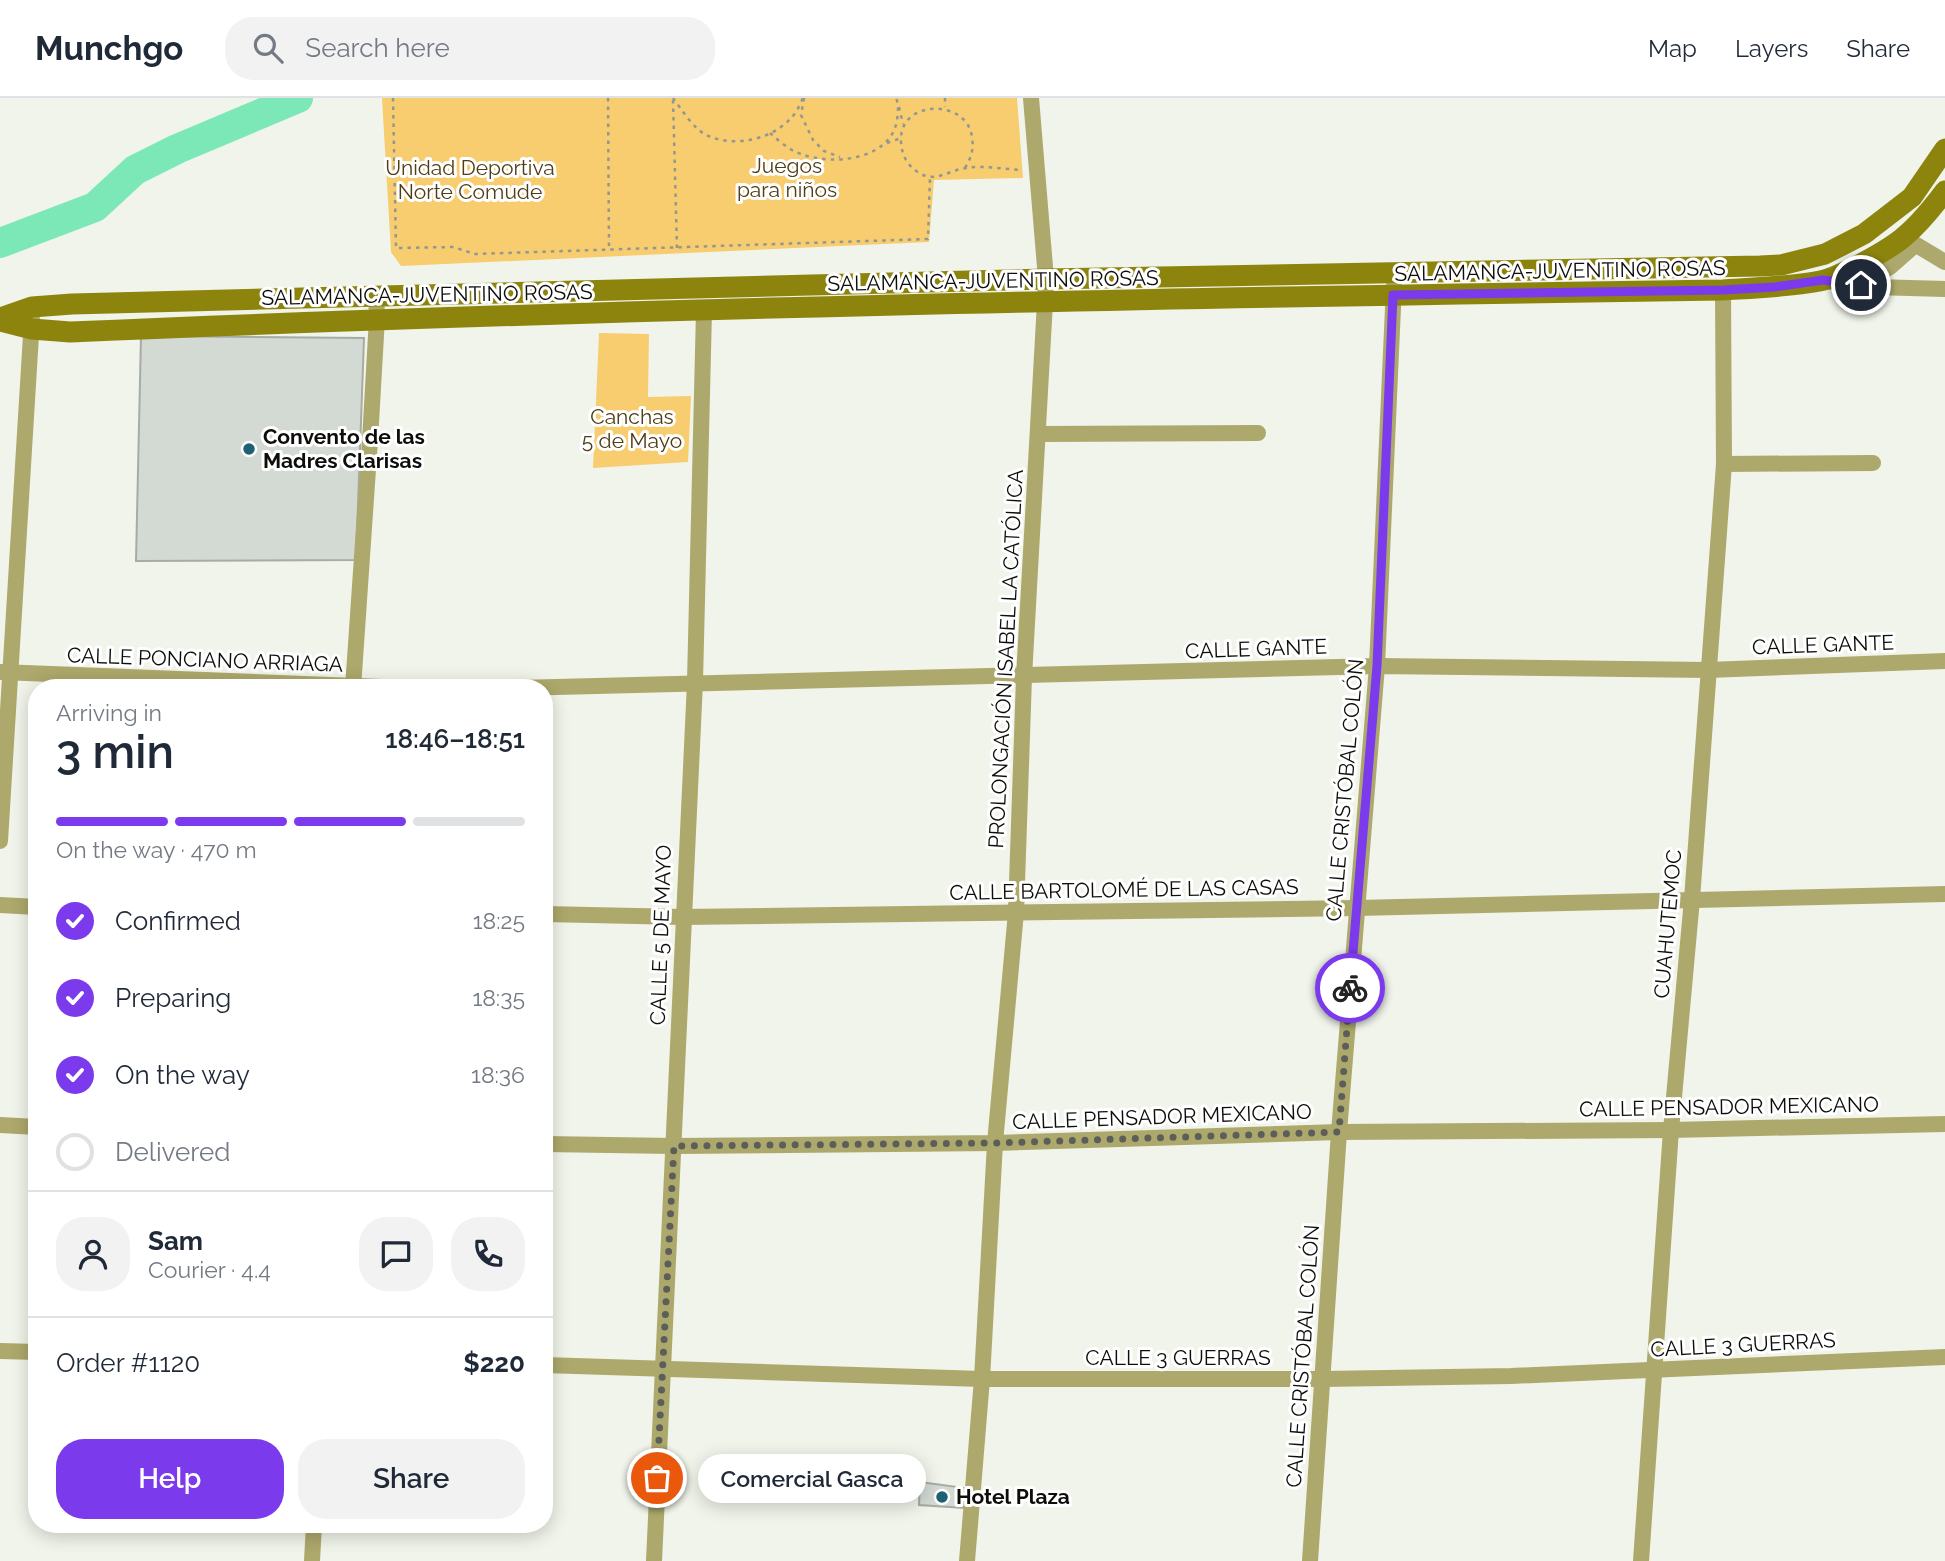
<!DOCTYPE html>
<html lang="en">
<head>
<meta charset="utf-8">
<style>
	body { margin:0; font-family:Raleway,sans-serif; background:#f2f2f3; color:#1f2937; height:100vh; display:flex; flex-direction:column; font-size:26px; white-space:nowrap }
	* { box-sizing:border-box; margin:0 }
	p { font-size:23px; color:#747a83 }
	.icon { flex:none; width:38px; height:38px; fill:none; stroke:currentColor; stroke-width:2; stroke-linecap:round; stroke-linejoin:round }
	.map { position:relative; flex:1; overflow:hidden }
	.drawer { position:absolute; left:28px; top:581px; width:525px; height:854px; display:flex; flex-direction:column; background:#fff; border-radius:28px; box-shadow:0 4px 18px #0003 }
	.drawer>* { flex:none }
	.pin { position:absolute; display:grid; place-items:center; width:60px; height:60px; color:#fff; margin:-30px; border:4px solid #fff; border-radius:50%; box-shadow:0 2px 7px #0007 }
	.courier { position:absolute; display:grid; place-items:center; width:70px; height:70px; margin:-35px; border:5px solid #7c3aed; border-radius:50%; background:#fff; color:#222; box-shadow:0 2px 9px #0007 }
	.bubble { position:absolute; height:49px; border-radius:24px; background:#fff; box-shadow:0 4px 18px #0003; font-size:23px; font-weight:600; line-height:49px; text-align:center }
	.head em { font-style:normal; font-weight:600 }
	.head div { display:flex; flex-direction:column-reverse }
	.head { display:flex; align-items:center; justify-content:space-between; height:119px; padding:0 28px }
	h1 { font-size:46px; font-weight:600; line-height:52px }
	.bar { display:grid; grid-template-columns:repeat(4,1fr); gap:10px 7px; align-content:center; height:84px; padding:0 28px }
	.bar i { height:9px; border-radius:5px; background:#e0e1e3 }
	.bar .selected { background:#7c3aed }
	.bar p { grid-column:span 4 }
	.line { display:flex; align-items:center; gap:18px; padding:0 28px; border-top:2px solid #e0e1e3 }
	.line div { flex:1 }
	.round { display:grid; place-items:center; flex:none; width:74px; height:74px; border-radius:28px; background:#f2f2f3 }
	ol { padding:0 28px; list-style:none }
	li { display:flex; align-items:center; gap:21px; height:77px }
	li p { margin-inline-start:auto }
	li .icon { padding:7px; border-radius:50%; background:#7c3aed; color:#fff; stroke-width:4 }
	li:last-child { color:#747a83 }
	li i { width:38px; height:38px; border:4px solid #e0e1e3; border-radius:50% }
	.action { display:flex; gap:14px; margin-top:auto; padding:14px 28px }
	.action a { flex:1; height:80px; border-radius:28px; background:#7c3aed; color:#fff; font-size:28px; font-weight:600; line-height:80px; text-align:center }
	.action a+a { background:#f2f2f3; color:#1f2937 }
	header { display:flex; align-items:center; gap:42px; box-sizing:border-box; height:98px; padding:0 35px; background:#fff; border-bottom:2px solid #e0e1e3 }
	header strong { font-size:33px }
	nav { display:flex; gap:38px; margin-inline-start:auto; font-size:24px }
	.search { width:490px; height:63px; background:#f2f2f3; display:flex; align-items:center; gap:18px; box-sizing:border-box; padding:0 24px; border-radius:28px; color:#747a83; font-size:26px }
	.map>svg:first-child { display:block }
	.green { fill:#f7cd70 }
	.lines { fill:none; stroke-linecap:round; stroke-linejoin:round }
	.river { stroke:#7ce8b8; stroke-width:30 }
	.building { fill:#d3dad3; stroke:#a6aca5; stroke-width:2 }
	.path { stroke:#94978f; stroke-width:2.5; stroke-dasharray:3.5 5; stroke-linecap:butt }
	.street { stroke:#ada86b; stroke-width:16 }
	.secondary { stroke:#8d840e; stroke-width:21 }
	.done { stroke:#5c5e59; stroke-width:7; stroke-dasharray:0 12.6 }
	.route { stroke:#7c3aed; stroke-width:9 }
	.poi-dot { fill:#1e6174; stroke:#fff; stroke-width:2.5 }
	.labels { text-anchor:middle; stroke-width:6; stroke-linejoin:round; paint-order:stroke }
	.park-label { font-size:21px; fill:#4e3d15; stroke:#fff }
	.street-label { font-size:21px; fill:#0d0e0b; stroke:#fff }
	.poi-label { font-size:21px; font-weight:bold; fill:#0d0e0b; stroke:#fff; text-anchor:start }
</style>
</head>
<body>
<header>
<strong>Munchgo</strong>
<div class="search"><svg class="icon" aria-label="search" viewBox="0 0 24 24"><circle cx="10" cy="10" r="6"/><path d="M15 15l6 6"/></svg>Search here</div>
<nav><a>Map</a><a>Layers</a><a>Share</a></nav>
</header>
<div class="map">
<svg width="1945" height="1463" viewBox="0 0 1945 1463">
	<rect width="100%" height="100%" fill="#f0f4ea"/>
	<g class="green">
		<polygon points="382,0 1017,0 1023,80 934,82 929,144 401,168 391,154"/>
		<polygon points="599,235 649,236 648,299 691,298 688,364 593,370"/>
	</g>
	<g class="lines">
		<polyline class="river" points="0,145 95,109 135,72 177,51 298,0"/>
	</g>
	<g class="building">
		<polygon points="141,238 364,240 356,462 136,463"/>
		<polygon points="920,1384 965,1390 964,1410 919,1407"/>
	</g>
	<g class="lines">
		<g class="path">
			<polyline points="393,0 396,150 453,149 475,156 928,141 930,79"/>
			<polyline points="608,0 609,152"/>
			<path d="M673,0C682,12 693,30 706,37C734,50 772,42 792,19C797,14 800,6 803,0"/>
			<polyline points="804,0 801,17 813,42 824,53 840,59"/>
			<polyline points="945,0 945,9"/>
			<polyline points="673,2 677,150"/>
			<polyline points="899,9 903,26"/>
			<path d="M770,35C779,43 789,52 801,56C833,68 891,62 897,22C898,14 899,7 896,0"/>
			<polyline points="887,45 901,40"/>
			<path d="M965,70C971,60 974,52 972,39C967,0 898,1 901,44C902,58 907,67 919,75C936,85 949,72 966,70C982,67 1003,71 1020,72"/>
		</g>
		<g class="street">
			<polyline points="1908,142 1945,164"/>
			<polyline points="1825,183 1874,189 1945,191"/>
			<polyline points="1861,187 1890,169 1915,147"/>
			<polyline points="1039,336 1258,335"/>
			<polyline points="1724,366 1873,365"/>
			<polyline points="0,574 408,590"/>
			<polyline points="353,590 370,342 377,220 376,198"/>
			<polyline points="517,590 1377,568 1708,572 1945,563"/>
			<polyline points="0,743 32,221"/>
			<polyline points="0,807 37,809"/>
			<polyline points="544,816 682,819 1357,810 1945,796"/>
			<polyline points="0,1027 37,1029"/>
			<polyline points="544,1046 674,1048 995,1045 1339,1034 1671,1032 1945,1026"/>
			<polyline points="0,1253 37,1254"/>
			<polyline points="544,1267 982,1281 1323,1281 1511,1278 1945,1259"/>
			<polyline points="312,1463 314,1426"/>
			<polyline points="654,1463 695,584 704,213"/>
			<polyline points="967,1463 982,1281 995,1045 1016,814 1024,579 1045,204 1046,181 1031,0"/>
			<polyline points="1310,1463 1339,1034 1377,568 1394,187"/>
			<polyline points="1641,1463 1671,1032 1692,801 1724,366 1723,192"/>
		</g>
		<g class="secondary">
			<polyline points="0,220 32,209 72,206 1046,181 1760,168 1781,167 1825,156 1864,136 1912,99 1945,51"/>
			<path d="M0,223L32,231L70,234C621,210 1172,200 1723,192C1756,190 1788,189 1820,183C1840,179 1891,151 1906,137C1921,124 1933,109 1945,93"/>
		</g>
	</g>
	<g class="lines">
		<polyline class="done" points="657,1380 674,1048 995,1045 1339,1034 1350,890"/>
		<polyline class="route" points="1350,890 1377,568 1393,197 1723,192 1775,189 1823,182 1861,187"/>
	</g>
	<g class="poi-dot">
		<circle cx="249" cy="351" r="7"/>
		<circle cx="942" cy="1399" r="7"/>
	</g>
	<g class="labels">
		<g class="park-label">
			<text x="787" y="75">Juegos<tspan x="787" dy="24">para niños</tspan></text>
			<text x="470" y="77">Unidad Deportiva<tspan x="470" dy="24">Norte Comude</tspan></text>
			<text x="632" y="326">Canchas<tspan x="632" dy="24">5 de Mayo</tspan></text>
		</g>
		<g class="street-label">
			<text transform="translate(1560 173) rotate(-1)" y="7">SALAMANCA-JUVENTINO ROSAS</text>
			<text transform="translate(993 183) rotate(-1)" y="7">SALAMANCA-JUVENTINO ROSAS</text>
			<text transform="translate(427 197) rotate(-1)" y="7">SALAMANCA-JUVENTINO ROSAS</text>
			<text transform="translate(1823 547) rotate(-2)" y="7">CALLE GANTE</text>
			<text transform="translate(1256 551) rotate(-2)" y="7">CALLE GANTE</text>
			<text transform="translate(1006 561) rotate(-87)" y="7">PROLONGACIÓN ISABEL LA CATÓLICA</text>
			<text transform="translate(205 562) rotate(2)" y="7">CALLE PONCIANO ARRIAGA</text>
			<text transform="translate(1345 692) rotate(-85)" y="7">CALLE CRISTÓBAL COLÓN</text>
			<text transform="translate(1124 792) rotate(-1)" y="7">CALLE BARTOLOMÉ DE LAS CASAS</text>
			<text transform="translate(1668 826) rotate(-85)" y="7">CUAHUTEMOC</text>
			<text transform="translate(661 837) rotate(-88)" y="7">CALLE 5 DE MAYO</text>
			<text transform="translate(1729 1009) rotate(-1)" y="7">CALLE PENSADOR MEXICANO</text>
			<text transform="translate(1162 1019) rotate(-2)" y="7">CALLE PENSADOR MEXICANO</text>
			<text transform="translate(1743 1247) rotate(-3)" y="7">CALLE 3 GUERRAS</text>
			<text transform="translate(1303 1258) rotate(-86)" y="7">CALLE CRISTÓBAL COLÓN</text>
			<text x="1178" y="1267">CALLE 3 GUERRAS</text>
		</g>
		<g class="poi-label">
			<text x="263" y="346">Convento de las<tspan x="263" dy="24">Madres Clarisas</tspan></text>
			<text x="956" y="1406">Hotel Plaza</text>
		</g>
	</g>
</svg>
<div class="pin" style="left:657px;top:1380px;background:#ea580c"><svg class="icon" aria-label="bag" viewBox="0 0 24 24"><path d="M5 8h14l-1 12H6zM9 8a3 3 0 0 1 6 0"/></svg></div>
<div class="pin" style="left:1861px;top:187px;background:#1f2937"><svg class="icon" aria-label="home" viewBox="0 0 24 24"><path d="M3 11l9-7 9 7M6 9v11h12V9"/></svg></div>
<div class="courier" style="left:1350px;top:890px"><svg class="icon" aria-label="bike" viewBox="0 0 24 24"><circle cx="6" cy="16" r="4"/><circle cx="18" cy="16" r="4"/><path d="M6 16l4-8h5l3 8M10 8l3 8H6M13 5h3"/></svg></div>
<div class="bubble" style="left:698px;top:1356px;width:228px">Comercial Gasca</div>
<section class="drawer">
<div class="head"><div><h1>3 min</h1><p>Arriving in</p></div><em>18:46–18:51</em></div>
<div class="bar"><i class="selected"></i><i class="selected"></i><i class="selected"></i><i></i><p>On the way · 470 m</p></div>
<ol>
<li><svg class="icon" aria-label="check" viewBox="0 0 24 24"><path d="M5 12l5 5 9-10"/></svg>Confirmed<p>18:25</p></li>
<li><svg class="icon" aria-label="check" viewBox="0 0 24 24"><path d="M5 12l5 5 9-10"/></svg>Preparing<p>18:35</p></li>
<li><svg class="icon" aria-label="check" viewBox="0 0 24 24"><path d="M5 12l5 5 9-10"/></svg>On the way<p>18:36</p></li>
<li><i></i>Delivered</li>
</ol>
<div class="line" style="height:126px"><a class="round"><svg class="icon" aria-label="person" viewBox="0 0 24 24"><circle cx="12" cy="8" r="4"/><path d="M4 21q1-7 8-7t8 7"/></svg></a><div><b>Sam</b><p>Courier · 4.4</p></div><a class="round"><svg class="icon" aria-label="chat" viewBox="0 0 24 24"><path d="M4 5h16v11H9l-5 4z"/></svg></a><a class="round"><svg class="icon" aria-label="phone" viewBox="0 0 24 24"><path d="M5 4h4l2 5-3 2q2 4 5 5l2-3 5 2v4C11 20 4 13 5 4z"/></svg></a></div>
<div class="line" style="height:91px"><div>Order #1120</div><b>$220</b></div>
<div class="action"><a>Help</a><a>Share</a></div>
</section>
</div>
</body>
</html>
